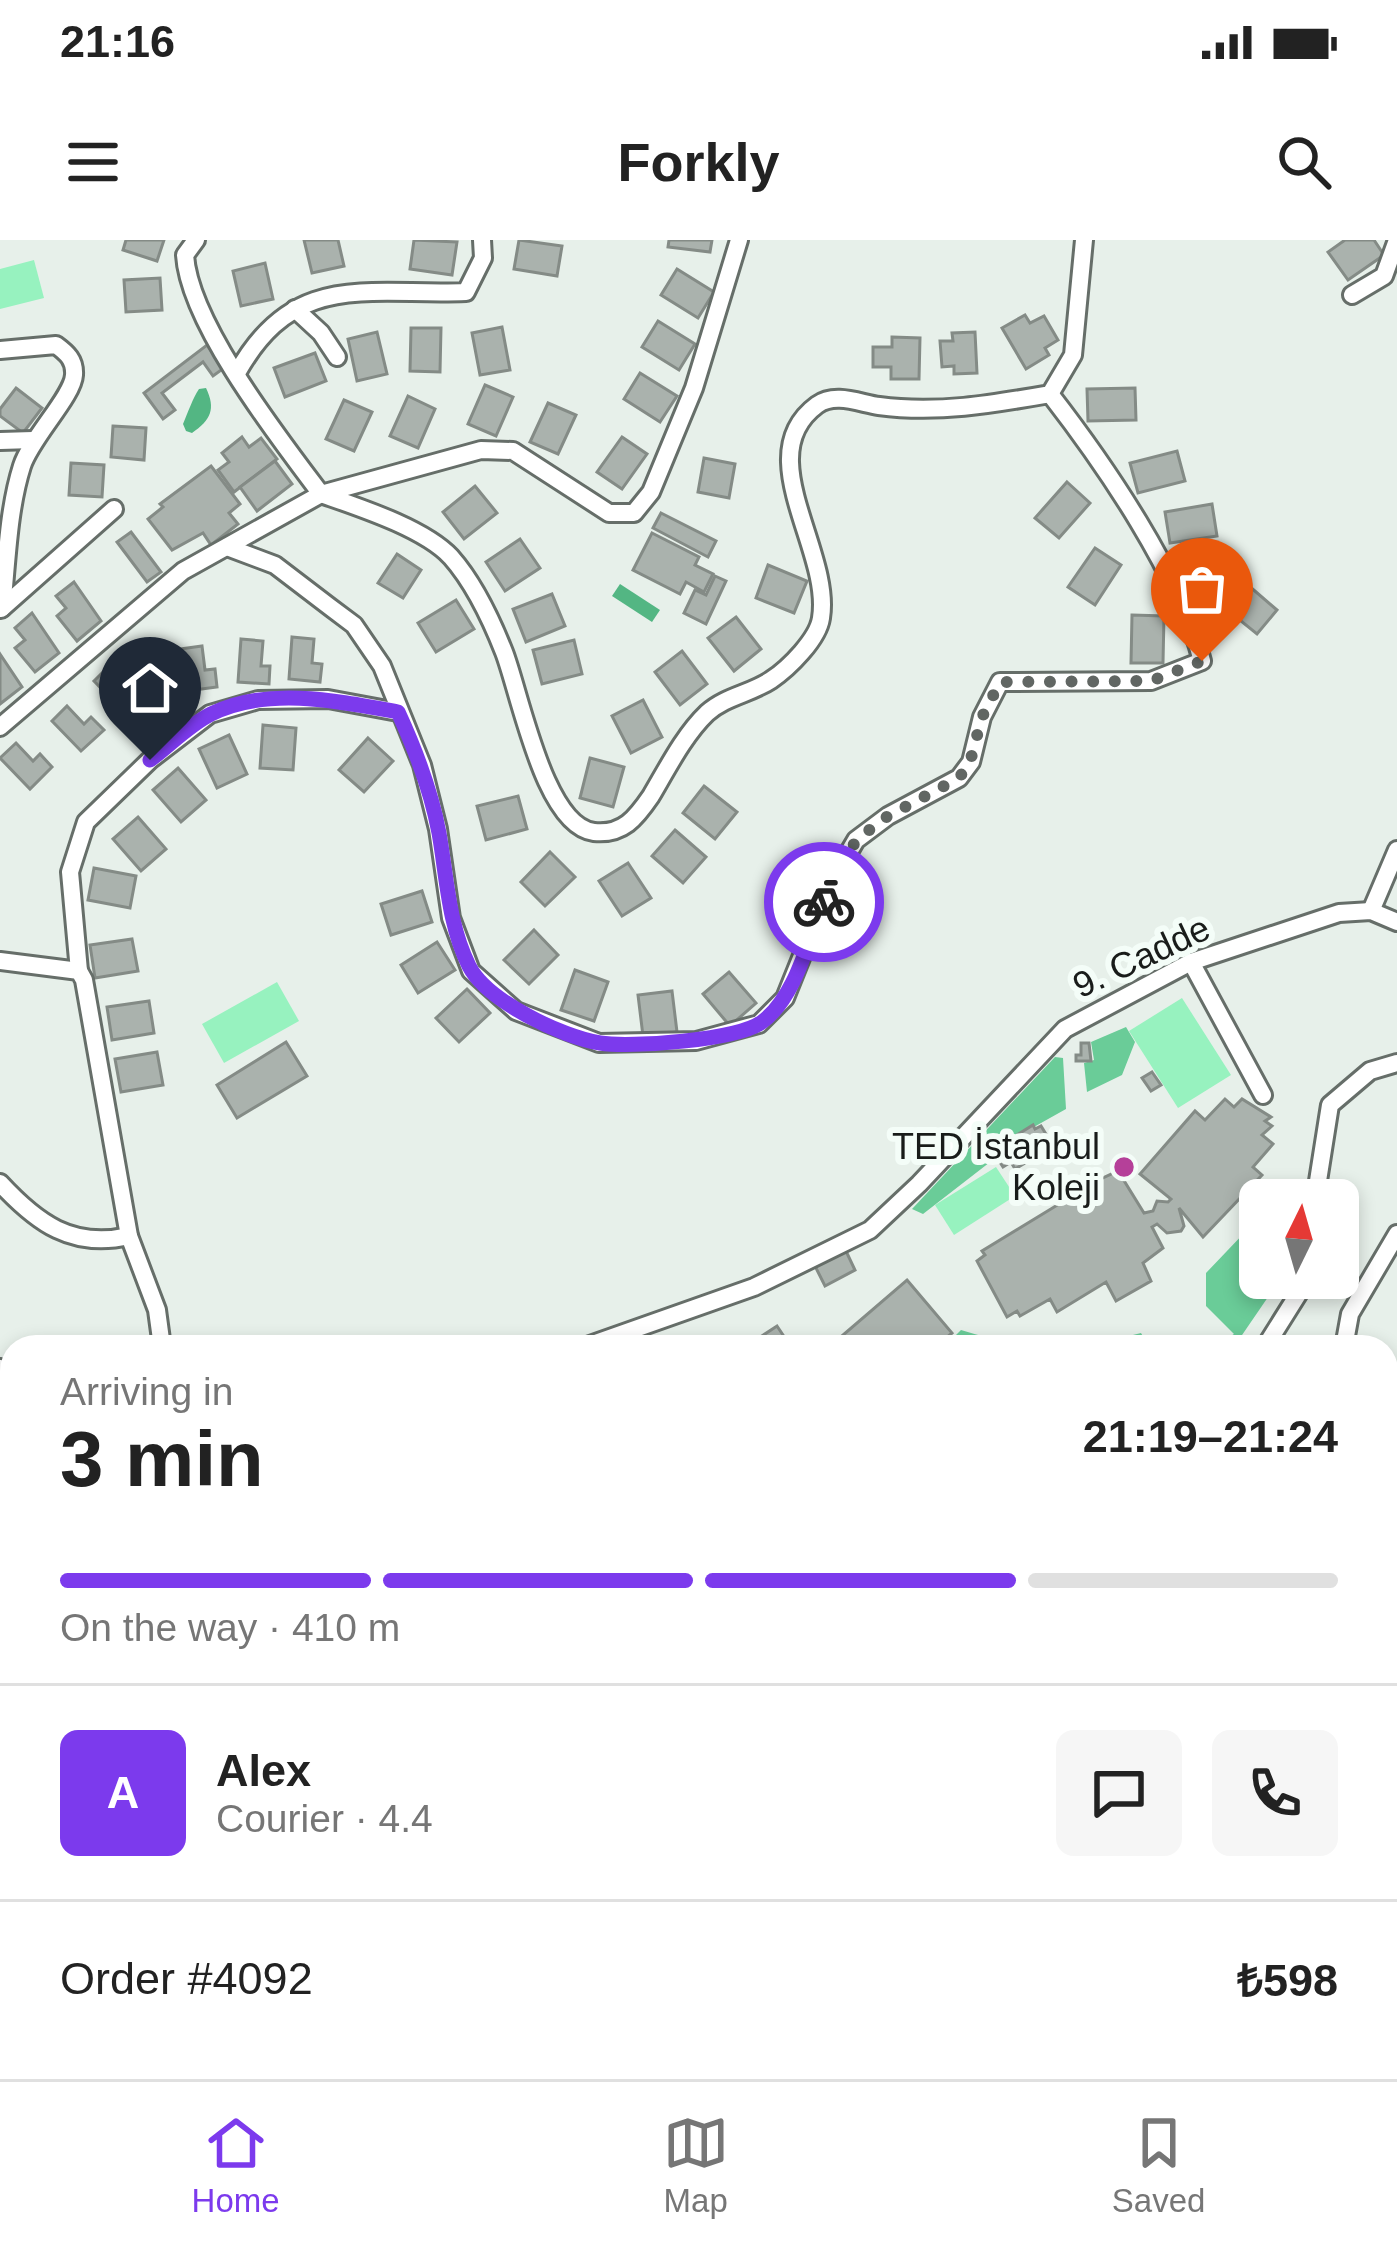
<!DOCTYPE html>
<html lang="en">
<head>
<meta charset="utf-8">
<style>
	body { margin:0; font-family:Arial,sans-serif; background:#f6f6f6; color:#222; height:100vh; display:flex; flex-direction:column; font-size:45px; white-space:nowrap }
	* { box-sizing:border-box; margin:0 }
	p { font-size:39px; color:#767676 }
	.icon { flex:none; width:66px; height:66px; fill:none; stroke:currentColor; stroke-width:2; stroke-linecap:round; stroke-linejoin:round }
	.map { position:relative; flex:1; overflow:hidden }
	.panel { position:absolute; left:0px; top:1095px; width:1398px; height:744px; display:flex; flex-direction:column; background:#fff; border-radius:36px 36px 0 0; box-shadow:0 6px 18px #0003 }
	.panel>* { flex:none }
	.needle { width:78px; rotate:5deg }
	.controls { position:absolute; left:1239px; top:939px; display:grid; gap:24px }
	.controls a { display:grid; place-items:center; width:120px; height:120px; border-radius:18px; background:#fff; box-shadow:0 6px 18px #0003; font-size:60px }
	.pin { position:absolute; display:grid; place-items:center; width:102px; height:102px; color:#fff; margin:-123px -51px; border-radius:50% 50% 50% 0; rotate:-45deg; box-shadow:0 0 12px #0007 }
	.pin .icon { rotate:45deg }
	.courier { position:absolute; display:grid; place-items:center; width:120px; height:120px; margin:-60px; border:9px solid #7c3aed; border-radius:50%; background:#fff; color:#222; box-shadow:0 3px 15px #0007 }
	.summary em { font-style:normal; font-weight:800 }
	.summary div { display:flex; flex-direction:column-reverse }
	.summary { display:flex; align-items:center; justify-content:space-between; height:204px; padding:0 60px }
	h1 { font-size:78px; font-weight:800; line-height:90px }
	.bar { display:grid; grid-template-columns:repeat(4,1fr); gap:18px 12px; align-content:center; height:144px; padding:0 60px }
	.bar i { height:15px; border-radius:9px; background:#e0e0e0 }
	.bar .active { background:#7c3aed }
	.bar p { grid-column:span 4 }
	.line { display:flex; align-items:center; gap:30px; padding:0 60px; border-top:3px solid #e0e0e0 }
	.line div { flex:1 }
	.round { display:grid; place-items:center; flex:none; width:126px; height:126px; border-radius:18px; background:#f6f6f6 }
	.status { display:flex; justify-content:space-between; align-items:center; height:84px; padding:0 60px; background:#fff; direction:ltr }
	.status svg { height:33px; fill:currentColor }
	header { display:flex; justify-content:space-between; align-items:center; height:156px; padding:0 60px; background:#fff; font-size:54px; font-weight:800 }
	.menu { display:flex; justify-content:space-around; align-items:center; height:168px; border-top:3px solid #e0e0e0; background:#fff; font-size:33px; color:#767676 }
	.menu a { display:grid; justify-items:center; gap:6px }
	.menu .active { color:#7c3aed }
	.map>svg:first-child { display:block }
	.green { fill:#97f2bf }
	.forest { fill:#6acc98 }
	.water { fill:#53b683 }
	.building { fill:#aab2ad; stroke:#848b86; stroke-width:3 }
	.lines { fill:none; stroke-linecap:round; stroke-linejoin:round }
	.street-casing { stroke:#666e69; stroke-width:22 }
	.street { stroke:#fff; stroke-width:16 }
	.done { stroke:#616663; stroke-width:12; stroke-dasharray:0 21.6 }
	.route { stroke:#7c3aed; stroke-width:15 }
	.poi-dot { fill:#b54099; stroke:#f4fdf8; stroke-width:4.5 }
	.labels { text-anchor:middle; stroke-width:12; stroke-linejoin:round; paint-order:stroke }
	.street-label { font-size:36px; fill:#191c1a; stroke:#f4fdf8 }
	.poi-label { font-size:36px; fill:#191c1a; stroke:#f4fdf8; text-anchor:end }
</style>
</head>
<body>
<div class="status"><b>21:16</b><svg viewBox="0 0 49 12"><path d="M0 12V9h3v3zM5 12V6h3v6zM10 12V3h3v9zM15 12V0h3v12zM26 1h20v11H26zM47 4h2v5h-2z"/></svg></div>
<header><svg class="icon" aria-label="menu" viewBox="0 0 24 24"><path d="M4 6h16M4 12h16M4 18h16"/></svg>Forkly<svg class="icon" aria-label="search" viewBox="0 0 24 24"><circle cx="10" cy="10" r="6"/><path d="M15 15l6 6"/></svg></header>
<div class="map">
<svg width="1397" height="1839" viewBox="0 0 1397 1839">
	<rect width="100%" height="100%" fill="#e7f0ea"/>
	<g class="green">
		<polygon points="34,20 44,58 0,69 0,29"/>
		<polygon points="277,742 299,781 224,823 202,784"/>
		<polygon points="1182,758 1231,835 1178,868 1129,791"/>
		<polygon points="996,927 1015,956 954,995 935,965"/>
	</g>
	<g class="forest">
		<polygon points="1126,787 1135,802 1122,835 1087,852 1084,823 1094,820 1091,802"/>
		<polygon points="1055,817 1063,818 1066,869 1000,906 1003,912 923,974 912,969"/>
		<polygon points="1247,990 1260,997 1260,1038 1281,1038 1240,1098 1245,1107 1213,1107 1234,1094 1206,1066 1206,1033"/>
		<path d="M961,1090C1021,1110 1080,1109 1141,1093L1149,1107H944Z"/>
	</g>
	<g class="water">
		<path d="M206,148C216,169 211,180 192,193L186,191L183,184C188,172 193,158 199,149Z"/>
		<polygon points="620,344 660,370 652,382 612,356"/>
	</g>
	<g class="building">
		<polygon points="126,0 164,0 157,21 123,10"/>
		<polygon points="304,0 338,0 344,26 312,33"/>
		<polygon points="414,0 457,2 452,35 410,29"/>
		<polygon points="519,0 562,6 557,36 514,29"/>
		<polygon points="669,0 712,0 710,12 668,7"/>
		<polygon points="1345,0 1374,0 1384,15 1348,40 1328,12"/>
		<polygon points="265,23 273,59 241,66 233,31"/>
		<polygon points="677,29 714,52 698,78 661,55"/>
		<polygon points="160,38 162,70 126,72 124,40"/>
		<polygon points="1025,75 1030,83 1044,76 1058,100 1045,108 1049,115 1026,129 1002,88"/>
		<polygon points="658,81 695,104 679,130 642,107"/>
		<polygon points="502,87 510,130 480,135 472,93"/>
		<polygon points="411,88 441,88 440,132 410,131"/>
		<polygon points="377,92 387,134 357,141 348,99"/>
		<polygon points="975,92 977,133 954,134 954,126 942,127 940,101 953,101 952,93"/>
		<polygon points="892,97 920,98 919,139 891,139 891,127 873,127 873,107 892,107"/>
		<polygon points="207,105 224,128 213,136 203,122 162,153 175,170 163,179 144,153"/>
		<polygon points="315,113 326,141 285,157 274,128"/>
		<polygon points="640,133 677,156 660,182 624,159"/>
		<polygon points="485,145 513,157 496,196 468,184"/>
		<polygon points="16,148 42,168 23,193 0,176 0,169"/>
		<polygon points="1135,148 1136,180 1088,181 1087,149"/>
		<polygon points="408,156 435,169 418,208 390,196"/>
		<polygon points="344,160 372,172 354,211 326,199"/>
		<polygon points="548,163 576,175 558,214 530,202"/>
		<polygon points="113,186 146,188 144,220 111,217"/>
		<polygon points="242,197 249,207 261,198 277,219 234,252 218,230 229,222 222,213"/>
		<polygon points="622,197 647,214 622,249 597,232"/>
		<polygon points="1177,211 1185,241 1138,253 1130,223"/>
		<polygon points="704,218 735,224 729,258 698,252"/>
		<polygon points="275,221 292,244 257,271 240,247"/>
		<polygon points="71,223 104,225 102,257 69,255"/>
		<polygon points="211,226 240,264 229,273 238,284 211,305 203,293 172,310 148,279 163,267 160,264"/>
		<polygon points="1067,242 1090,263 1059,298 1035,278"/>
		<polygon points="475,246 497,273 464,299 443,272"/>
		<polygon points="1212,264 1217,296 1170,303 1165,272"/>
		<polygon points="661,273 716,301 708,317 653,288"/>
		<polygon points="131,292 161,332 147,342 117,302"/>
		<polygon points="652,293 699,317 695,325 713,334 704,352 686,342 680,354 633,330"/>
		<polygon points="520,299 540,328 505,351 486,322"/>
		<polygon points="1095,308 1121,325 1095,365 1068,347"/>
		<polygon points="397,314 421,330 403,358 378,343"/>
		<polygon points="768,325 807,341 794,373 756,358"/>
		<polygon points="715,336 726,341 706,384 684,373 695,350 706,355"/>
		<polygon points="1241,339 1277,370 1257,394 1220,364"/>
		<polygon points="74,342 101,381 77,401 57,376 66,368 56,356"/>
		<polygon points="552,354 565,386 526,402 513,369"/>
		<polygon points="456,360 474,389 436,412 418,383"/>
		<polygon points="32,373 59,413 35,432 15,408 25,400 15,388"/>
		<polygon points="1132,375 1164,376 1163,423 1131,423"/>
		<polygon points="736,377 761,409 734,431 708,398"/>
		<polygon points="292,397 314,399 312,423 322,424 320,442 289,439"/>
		<polygon points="241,399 263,401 261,426 270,426 269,444 238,442"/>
		<polygon points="574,400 582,434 542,444 533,410"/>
		<polygon points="202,406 205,430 215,429 217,447 186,451 180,409"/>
		<polygon points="682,411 707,444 680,465 655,432"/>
		<polygon points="0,414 22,447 0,464"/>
		<polygon points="109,426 127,444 134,437 146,450 124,472 94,441"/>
		<polygon points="643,460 662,497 631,513 612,476"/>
		<polygon points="67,466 84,484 91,477 104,490 81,511 52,481"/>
		<polygon points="263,485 296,488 293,530 260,528"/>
		<polygon points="229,495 247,534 217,548 199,509"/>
		<polygon points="368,498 393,521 364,552 339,530"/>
		<polygon points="16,503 33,521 40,514 52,527 30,549 0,518"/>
		<polygon points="590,518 624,527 613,567 580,558"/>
		<polygon points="178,528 206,560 181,582 153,550"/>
		<polygon points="704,546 737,572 715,599 683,573"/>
		<polygon points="518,556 527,589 486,600 477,566"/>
		<polygon points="138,577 166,609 141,631 113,599"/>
		<polygon points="675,590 706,617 683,643 652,616"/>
		<polygon points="550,612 575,637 545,666 521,642"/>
		<polygon points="628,623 651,658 622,676 599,641"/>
		<polygon points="94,628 136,636 130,668 88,660"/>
		<polygon points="422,651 432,682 391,695 381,664"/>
		<polygon points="534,690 558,715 529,744 504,720"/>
		<polygon points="132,699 138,731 95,738 90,705"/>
		<polygon points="437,702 455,730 418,753 401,725"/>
		<polygon points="575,730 608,742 594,781 561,770"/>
		<polygon points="729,732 756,763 730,786 703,754"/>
		<polygon points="467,749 490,773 459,802 436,778"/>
		<polygon points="672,751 677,792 643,796 638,755"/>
		<polygon points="149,761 154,793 112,800 107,767"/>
		<polygon points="286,802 307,836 237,878 217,845"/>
		<polygon points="1081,803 1089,803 1091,821 1076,821 1076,815 1081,815"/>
		<polygon points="157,812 163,845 121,852 115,819"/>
		<polygon points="1152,832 1161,845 1151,851 1142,838"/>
		<polygon points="1225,859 1234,867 1242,859 1271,877 1265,881 1272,886 1262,895 1273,904 1253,927 1262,935 1203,997 1179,968 1184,986 1181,991 1167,993 1157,984 1152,987 1163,1008 1143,1023 1151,1041 1116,1061 1106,1042 1057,1072 1050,1059 1020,1076 1017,1071 1007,1077 977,1021 985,1015 982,1011 1064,961 1062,957 1118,931 1144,973 1153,971 1157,961 1168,962 1171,959 1140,934 1195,871 1205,880"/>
		<polygon points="1033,885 1035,889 1041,886 1049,899 1039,905 1041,908 1033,913 1035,917 1015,929 1011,922 1003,927 996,916 1003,912 999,906"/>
		<polygon points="845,1009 855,1030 825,1046 814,1024"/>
		<polygon points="907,1040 952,1093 936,1107 829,1107"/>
		<polygon points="777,1086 791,1107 745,1107"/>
		<polygon points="857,1833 901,1834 901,1839 856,1839"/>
	</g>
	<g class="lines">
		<defs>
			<g id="street">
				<path d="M196,0L185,15C189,83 279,198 321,254"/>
				<polyline points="1352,55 1384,36 1397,0"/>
				<polyline points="295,69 321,93 337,117"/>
				<path d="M0,110L56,105C67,113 75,120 74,135C73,156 31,198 22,226C8,270 7,321 2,368"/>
				<path d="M237,133C294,30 367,56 466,52L483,18L482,0"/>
				<polyline points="0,201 33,200"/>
				<path d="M321,254C358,267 424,288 451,317C474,343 491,379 504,412C520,453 544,586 594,592C623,595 636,578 651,556C667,529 684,495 707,473C726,456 750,454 771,440C789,428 818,399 821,378C832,310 749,215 817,165C835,152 859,163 879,166C937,174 993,164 1050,154L1073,115L1084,0"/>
				<path d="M227,307L275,325L330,367L354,385L382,426L422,525L438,589L451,678L471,731L516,771L599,803L696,801L759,784L785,758L832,641L856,600L888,576L959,538L971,522L982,477L1000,442L1151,441L1202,421C1180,334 1105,225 1050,154"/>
				<polyline points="1,369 114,269"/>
				<polyline points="0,487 183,331 321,254 481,210 513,211 609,273 634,273 651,252 694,148 739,0"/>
				<polyline points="1371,671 1397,610"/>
				<polyline points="0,721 79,731 84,740 129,996 157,1070 162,1107"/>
				<polyline points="1191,722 1263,855"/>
				<polyline points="79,731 70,632 86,582 150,520 210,474 258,460 328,459 398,472"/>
				<path d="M0,943C37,983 72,1009 129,996"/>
				<polyline points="1315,960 1330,865 1370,831 1397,823"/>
				<polyline points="584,1107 754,1047 870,990 919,944 1065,789 1191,722 1339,673 1371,671 1397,682"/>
				<polyline points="1265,1107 1302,1048 1304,1038"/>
				<polyline points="1344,1107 1350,1074 1397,994"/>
				<polyline points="0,1128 12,1143"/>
				<polyline points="1386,1238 1397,1228"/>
				<polyline points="0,1338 12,1336"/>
				<polyline points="1386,1361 1397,1348"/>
				<polyline points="0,1735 12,1733"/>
				<polyline points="1386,1809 1397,1788"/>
				<polyline points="280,1827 306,1827"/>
				<polyline points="311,1827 333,1839"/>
				<polyline points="1052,1827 1054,1839"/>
				<polyline points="73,1839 145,1827"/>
				<polyline points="1358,1839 1371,1827"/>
			</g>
		</defs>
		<use href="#street" class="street-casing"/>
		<use href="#street" class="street"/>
	</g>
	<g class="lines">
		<polyline class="done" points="824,662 856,600 888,576 959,538 970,522 982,477 1000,442 1151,441 1202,421"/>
		<path class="route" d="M150,520C169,506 189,485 211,474C267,446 339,461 398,472C416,511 431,550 439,593C447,638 448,683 469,726C487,761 562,797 600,803C631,808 737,800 762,782C796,757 808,700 824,662"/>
	</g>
	<circle class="poi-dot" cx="1124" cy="927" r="12"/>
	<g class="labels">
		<g class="street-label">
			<text transform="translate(1141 716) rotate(-25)" y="13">9. Cadde</text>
		</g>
		<g class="poi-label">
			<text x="1100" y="919">TED İstanbul<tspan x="1100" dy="41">Koleji</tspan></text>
		</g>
	</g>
</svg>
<div class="controls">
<a><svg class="needle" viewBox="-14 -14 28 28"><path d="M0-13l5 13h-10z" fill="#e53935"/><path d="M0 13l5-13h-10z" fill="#767676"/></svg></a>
</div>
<div class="pin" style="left:1202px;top:421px;background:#ea580c"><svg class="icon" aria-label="bag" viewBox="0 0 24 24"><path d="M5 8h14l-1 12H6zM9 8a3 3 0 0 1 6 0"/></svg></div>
<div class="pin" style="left:150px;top:520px;background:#1f2937"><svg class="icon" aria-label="home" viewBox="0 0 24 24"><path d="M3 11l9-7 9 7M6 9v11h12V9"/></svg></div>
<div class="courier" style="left:824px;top:662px"><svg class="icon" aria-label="bike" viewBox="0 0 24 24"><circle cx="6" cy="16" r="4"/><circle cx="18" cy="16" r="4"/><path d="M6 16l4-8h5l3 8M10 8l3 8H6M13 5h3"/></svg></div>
<section class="panel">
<div class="summary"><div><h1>3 min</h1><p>Arriving in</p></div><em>21:19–21:24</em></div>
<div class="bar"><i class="active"></i><i class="active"></i><i class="active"></i><i></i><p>On the way · 410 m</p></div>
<div class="line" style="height:216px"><b class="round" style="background:#7c3aed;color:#fff">A</b><div><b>Alex</b><p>Courier · 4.4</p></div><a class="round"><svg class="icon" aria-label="chat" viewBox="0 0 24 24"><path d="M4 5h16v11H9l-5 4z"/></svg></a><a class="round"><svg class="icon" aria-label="phone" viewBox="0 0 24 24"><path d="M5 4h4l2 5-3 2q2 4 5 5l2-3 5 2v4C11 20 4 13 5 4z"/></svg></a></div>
<div class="line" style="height:156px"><div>Order #4092</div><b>₺598</b></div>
</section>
</div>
<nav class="menu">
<a class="active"><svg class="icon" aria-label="home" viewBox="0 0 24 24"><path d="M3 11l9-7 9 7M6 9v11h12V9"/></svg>Home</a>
<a><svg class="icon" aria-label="map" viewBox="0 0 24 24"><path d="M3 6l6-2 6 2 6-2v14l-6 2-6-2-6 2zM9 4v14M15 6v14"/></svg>Map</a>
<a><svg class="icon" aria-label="saved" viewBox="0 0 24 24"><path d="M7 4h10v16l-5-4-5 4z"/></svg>Saved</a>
</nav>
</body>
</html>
